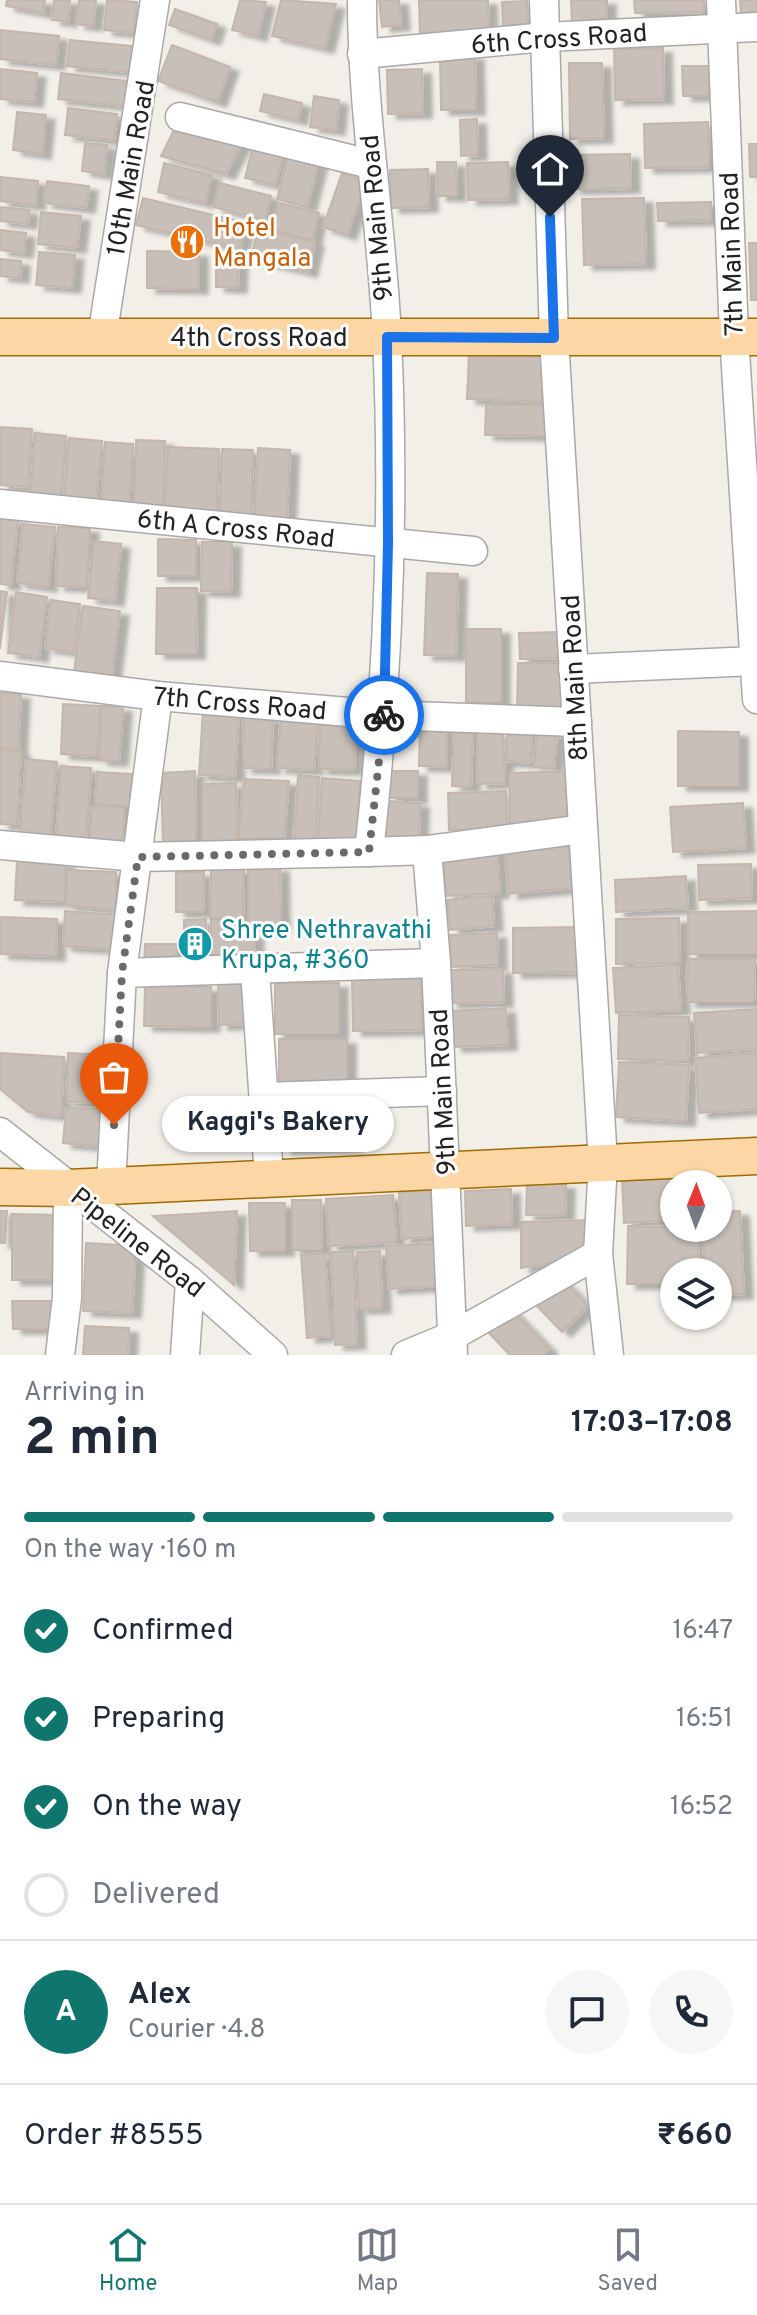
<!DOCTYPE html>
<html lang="en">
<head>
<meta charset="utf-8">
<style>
	body { margin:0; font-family:Overpass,sans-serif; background:#f6f6f7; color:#1f2937; height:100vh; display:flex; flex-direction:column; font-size:30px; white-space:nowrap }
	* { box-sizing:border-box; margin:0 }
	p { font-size:26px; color:#747a83 }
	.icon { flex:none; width:44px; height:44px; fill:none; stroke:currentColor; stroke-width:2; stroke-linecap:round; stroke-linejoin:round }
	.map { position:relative; height:1355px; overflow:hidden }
	.sheet { display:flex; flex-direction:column; background:#fff; flex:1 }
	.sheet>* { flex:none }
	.needle { width:52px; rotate:1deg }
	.fabs { position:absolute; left:660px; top:1170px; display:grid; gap:16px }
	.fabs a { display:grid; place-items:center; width:72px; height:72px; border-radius:50%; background:#fff; box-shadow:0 2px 6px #0004; font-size:40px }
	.pin { position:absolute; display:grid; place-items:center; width:68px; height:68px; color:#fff; margin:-82px -34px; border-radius:50% 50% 50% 0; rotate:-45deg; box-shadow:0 0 8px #0007 }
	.pin .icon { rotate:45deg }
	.courier { position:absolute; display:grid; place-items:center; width:80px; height:80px; margin:-40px; border:6px solid #1a73e8; border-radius:50%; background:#fff; color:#222; box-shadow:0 2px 10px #0007 }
	.bubble { position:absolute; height:56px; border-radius:28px; background:#fff; box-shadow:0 2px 6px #0004; font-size:26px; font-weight:700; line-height:56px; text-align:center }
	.summary em { font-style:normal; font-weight:700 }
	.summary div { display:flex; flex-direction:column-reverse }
	.summary { display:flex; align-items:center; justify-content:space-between; height:136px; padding:0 24px }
	h1 { font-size:52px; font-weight:700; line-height:60px }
	.bar { display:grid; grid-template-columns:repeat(4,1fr); gap:12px 8px; align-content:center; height:96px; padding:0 24px }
	.bar i { height:10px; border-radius:6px; background:#e0e1e3 }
	.bar .on { background:#0f766e }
	.bar p { grid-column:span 4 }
	.line { display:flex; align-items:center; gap:20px; padding:0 24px; border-top:2px solid #e0e1e3 }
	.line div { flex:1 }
	.round { display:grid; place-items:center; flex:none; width:84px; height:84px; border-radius:42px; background:#f6f6f7 }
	ol { padding:0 24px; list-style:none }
	li { display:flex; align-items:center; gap:24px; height:88px }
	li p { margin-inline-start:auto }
	li .icon { padding:8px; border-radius:50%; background:#0f766e; color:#fff; stroke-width:4 }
	li:last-child { color:#747a83 }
	li i { width:44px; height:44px; border:4px solid #e0e1e3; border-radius:50% }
	.dock { display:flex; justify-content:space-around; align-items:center; height:112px; border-top:2px solid #e0e1e3; background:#fff; font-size:22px; color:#747a83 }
	.dock a { display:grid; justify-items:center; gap:4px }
	.dock .on { color:#0f766e }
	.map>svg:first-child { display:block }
	.building { fill:#c7bfb8; stroke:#c4b6ab; stroke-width:2; filter:url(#shadow) }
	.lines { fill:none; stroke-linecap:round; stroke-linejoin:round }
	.minor-casing { stroke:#a9a9a9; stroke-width:31 }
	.major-casing { stroke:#a06b00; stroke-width:39 }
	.minor { stroke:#fff; stroke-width:28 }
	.major { stroke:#fcd6a4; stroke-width:36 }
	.done { stroke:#6b6a68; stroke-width:8; stroke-dasharray:0 14.4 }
	.route { stroke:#1a73e8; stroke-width:10 }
	.labels { text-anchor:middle; stroke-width:6; stroke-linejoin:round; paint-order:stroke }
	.street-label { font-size:26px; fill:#222; stroke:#fff }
	.food-label { font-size:26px; fill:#c56008; stroke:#fff; text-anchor:start }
	.culture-label { font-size:26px; fill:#0d838f; stroke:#fff; text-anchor:start }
</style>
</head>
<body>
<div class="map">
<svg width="757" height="1355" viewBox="0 0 757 1355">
	<defs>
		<filter id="shadow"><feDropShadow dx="9" dy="5" stdDeviation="2" flood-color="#0004"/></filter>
	</defs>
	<rect width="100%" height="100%" fill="#f2efe9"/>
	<g class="building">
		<polygon points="7,0 45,0 43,13 6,6"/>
		<polygon points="54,0 70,0 68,22 52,20"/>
		<polygon points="79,0 96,0 93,26 76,24"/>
		<polygon points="107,0 137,2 134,33 104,30"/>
		<polygon points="240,0 266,2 258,36 232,30"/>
		<polygon points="281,0 336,4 325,48 272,36"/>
		<polygon points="379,0 399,0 401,25 382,27"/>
		<polygon points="419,0 488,0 489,34 420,35"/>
		<polygon points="571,0 607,0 607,21 572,22"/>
		<polygon points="634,0 704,0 704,12 635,13"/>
		<polygon points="740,0 757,0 757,14 741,14"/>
		<polygon points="527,1 528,25 503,26 502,2"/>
		<polygon points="175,9 217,24 211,40 169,25"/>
		<polygon points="0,30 59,36 56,65 0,59"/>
		<polygon points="70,40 141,47 138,73 67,66"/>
		<polygon points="172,45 230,67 217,102 158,81"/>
		<polygon points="663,48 664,99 615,100 614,49"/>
		<polygon points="475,55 476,110 441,110 440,56"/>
		<polygon points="569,63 602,63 604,138 570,139"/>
		<polygon points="682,66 709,66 709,96 683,96"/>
		<polygon points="0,69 37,73 34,102 0,99"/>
		<polygon points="422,69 423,113 388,114 387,70"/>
		<polygon points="61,73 128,81 125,106 58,99"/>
		<polygon points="264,94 302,103 298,120 260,111"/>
		<polygon points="314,96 339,100 336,130 310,127"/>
		<polygon points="68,108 117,114 114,140 65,135"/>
		<polygon points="17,112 46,115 42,154 13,150"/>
		<polygon points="477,119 478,155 461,156 460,120"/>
		<polygon points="178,122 244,139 226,174 161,156"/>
		<polygon points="708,122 709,167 645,168 644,124"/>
		<polygon points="85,143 107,145 104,174 82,171"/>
		<polygon points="749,144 757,144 757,177 750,177"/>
		<polygon points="253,145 284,153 275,185 245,178"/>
		<polygon points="290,149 320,157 307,207 277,199"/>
		<polygon points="630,154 631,188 573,189 572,155"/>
		<polygon points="437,162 456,162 457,196 438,196"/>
		<polygon points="508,162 509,199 468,200 467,163"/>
		<polygon points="164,163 212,175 205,203 158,192"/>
		<polygon points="428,169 429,207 391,208 390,170"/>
		<polygon points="342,173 366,181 347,235 323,227"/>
		<polygon points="0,177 38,181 36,205 0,201"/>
		<polygon points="47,181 89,186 86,208 44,203"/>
		<polygon points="220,183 271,196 265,220 214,207"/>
		<polygon points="143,198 246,223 240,249 136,225"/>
		<polygon points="644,198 646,264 584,265 582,199"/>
		<polygon points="711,202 711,220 658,221 657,203"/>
		<polygon points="280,203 319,213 312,240 273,230"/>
		<polygon points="0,207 29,210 28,224 0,221"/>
		<polygon points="41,212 81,216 77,248 38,244"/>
		<polygon points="258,228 315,242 308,272 251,259"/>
		<polygon points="0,230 26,233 24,253 0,250"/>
		<polygon points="749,243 757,243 757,300 751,300"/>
		<polygon points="147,251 199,252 199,289 147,288"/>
		<polygon points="39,252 75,255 72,288 36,285"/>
		<polygon points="216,257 239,257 238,288 216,287"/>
		<polygon points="0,259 21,261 20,278 0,276"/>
		<polygon points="469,355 543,357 542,402 467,399"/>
		<polygon points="486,405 550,405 550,436 485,435"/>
		<polygon points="0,427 32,429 28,487 0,485"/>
		<polygon points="35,433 66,436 61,503 30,500"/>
		<polygon points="69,438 102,441 96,501 64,499"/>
		<polygon points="136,440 165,441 163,511 134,510"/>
		<polygon points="105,442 133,444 129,507 101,505"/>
		<polygon points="168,447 219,449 216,521 164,519"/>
		<polygon points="258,448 290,450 287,521 254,520"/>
		<polygon points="222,449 253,450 251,514 220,514"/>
		<polygon points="0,517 18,519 11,585 0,584"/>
		<polygon points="23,524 55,527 48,587 17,583"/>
		<polygon points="58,527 90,528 87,587 56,586"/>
		<polygon points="158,539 196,540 196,576 158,576"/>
		<polygon points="94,541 121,544 115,601 88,598"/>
		<polygon points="202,542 232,542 231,592 201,591"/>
		<polygon points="427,573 458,574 456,656 424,655"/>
		<polygon points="157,588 197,588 196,654 156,654"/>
		<polygon points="0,591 7,592 0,649"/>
		<polygon points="16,592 47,597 39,657 8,653"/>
		<polygon points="51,600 80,604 74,652 45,648"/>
		<polygon points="83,606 120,611 112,676 74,672"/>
		<rect x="466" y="629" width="35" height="73"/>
		<polygon points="564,632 565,658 520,659 519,633"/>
		<polygon points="518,663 568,663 567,709 517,709"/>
		<polygon points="0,693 21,694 18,749 0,748"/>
		<polygon points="63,704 100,706 97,756 61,754"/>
		<polygon points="102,706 123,707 119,761 99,760"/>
		<polygon points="203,709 239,711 235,777 199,775"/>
		<polygon points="244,716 273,717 271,769 243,768"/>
		<polygon points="281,716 318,719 314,770 277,768"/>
		<polygon points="420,723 447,724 447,767 419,766"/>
		<polygon points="320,724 355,724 354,770 319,769"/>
		<polygon points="454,726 473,726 471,787 452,786"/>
		<polygon points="508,729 532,731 531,763 506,761"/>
		<polygon points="537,731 557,733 554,769 534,767"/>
		<polygon points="678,731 739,732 739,786 678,786"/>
		<polygon points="503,732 505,783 478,784 477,733"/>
		<polygon points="0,750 21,751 17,825 0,824"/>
		<polygon points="26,759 57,762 50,836 20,833"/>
		<polygon points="61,766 91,768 86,840 56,839"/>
		<polygon points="195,771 196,846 163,846 161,773"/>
		<rect x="387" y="771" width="31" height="27"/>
		<polygon points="573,771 574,821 510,823 509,773"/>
		<polygon points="97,772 132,774 130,806 95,804"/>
		<polygon points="298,775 319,777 315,846 294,845"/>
		<polygon points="322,778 360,781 357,845 318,843"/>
		<polygon points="244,779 289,781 284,838 238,838"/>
		<polygon points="236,783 237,851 202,851 202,784"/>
		<polygon points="506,791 507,828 449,830 448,793"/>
		<polygon points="387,801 420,803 419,839 386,838"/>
		<polygon points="743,803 746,848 673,852 670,807"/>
		<polygon points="92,806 124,807 122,845 90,844"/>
		<polygon points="568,840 572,888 509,894 505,846"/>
		<polygon points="497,849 500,893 446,896 443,853"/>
		<polygon points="17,860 66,862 65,902 15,900"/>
		<polygon points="751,864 752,898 699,900 698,865"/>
		<polygon points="280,867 281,926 248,926 248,868"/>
		<polygon points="211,869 244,869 243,918 210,918"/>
		<polygon points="67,870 116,872 116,910 66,905"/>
		<polygon points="176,872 204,872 203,912 176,912"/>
		<polygon points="686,876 688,908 616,912 615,880"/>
		<polygon points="492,896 494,926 450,930 447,900"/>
		<polygon points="65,911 121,915 119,950 63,946"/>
		<polygon points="757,911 757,954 688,954 688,912"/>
		<polygon points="0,917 57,919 56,956 0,954"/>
		<polygon points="679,918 680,963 616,964 616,919"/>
		<polygon points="206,919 207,968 184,969 184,920"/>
		<polygon points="211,919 245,920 245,934 255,934 254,966 210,965"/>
		<polygon points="578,927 579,972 513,973 513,928"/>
		<polygon points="497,933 498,965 450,967 449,935"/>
		<polygon points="145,944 177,944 176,967 144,966"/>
		<polygon points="688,959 755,959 754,1002 687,1002"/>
		<polygon points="678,965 681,1010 616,1013 613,968"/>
		<polygon points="503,969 504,1002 449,1003 448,970"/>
		<polygon points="421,978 422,1030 353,1031 352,979"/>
		<polygon points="246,982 247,1024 219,1025 218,983"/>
		<rect x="275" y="983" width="64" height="51"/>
		<polygon points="145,986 211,987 211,1027 144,1026"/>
		<polygon points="506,1008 508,1045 453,1047 452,1011"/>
		<polygon points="757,1009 757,1049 697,1053 694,1013"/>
		<polygon points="619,1015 689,1017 688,1061 618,1059"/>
		<rect x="279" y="1039" width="68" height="51"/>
		<polygon points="0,1053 64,1057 61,1116 28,1112 0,1089"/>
		<polygon points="68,1053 109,1055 107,1103 66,1102"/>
		<polygon points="757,1053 757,1109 699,1113 695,1058"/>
		<polygon points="619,1062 689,1065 686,1121 616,1117"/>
		<polygon points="352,1103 354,1147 283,1149 282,1106"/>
		<polygon points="66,1107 108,1110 105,1147 63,1143"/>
		<polygon points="695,1176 696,1184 674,1184 674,1220 624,1223 622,1180"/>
		<polygon points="527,1183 566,1184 565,1216 526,1215"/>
		<polygon points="437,1189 440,1236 402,1239 399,1192"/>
		<polygon points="511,1189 512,1224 466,1226 465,1191"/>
		<polygon points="393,1195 396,1242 329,1246 326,1199"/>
		<polygon points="292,1200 321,1200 322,1250 292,1250"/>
		<polygon points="249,1203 285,1203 285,1251 250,1251"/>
		<polygon points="0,1211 7,1211 5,1243 0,1243"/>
		<polygon points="237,1211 234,1285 153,1216"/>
		<polygon points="740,1211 744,1294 718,1295 718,1272 705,1272 702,1228 718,1228 718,1212"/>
		<polygon points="12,1214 60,1215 60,1280 12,1280"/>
		<polygon points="590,1220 589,1256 521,1268 521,1222"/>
		<polygon points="628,1226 699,1228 698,1272 674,1272 674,1284 627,1284"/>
		<polygon points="86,1243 136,1246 132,1313 83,1311"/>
		<polygon points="438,1243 441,1286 389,1289 386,1246"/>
		<polygon points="353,1251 357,1344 335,1345 331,1252"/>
		<polygon points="380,1251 382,1308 359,1309 357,1252"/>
		<polygon points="325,1253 331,1336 307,1338 301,1255"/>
		<polygon points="560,1278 588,1306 562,1332 534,1303"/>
		<polygon points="12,1301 59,1301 58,1329 13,1329"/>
		<polygon points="507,1306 549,1349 542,1355 510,1355 484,1328"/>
		<polygon points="85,1326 129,1328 128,1355 83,1355"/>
	</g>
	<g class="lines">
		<defs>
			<g id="minor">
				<path d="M362,0C362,114 382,225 387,338C395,509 388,682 369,852L427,850L436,963L453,1355"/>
				<polyline points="544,0 554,338 603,1162 598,1254 609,1355"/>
				<polyline points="721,0 734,336 757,699"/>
				<polyline points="362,54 545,37 757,27"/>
				<polyline points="180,117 370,164"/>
				<polyline points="102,337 155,0"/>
				<polyline points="0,504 473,551"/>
				<polyline points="573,669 755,661"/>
				<polyline points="0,676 158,696 384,715 577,722"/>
				<polyline points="0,845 138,857 369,852"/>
				<polyline points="427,850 583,829"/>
				<polyline points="255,970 269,1178"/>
				<polyline points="122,973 436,963"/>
				<polyline points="264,1097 442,1091"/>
				<polyline points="0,1132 190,1281 273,1355"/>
				<polyline points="111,1186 122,973 158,696"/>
				<polyline points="60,1355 67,1298 68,1188"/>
				<polyline points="185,1355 190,1281"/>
				<polyline points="406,1355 454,1335 598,1254"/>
			</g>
			<g id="major">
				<polyline points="0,337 757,337"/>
				<polyline points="0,1187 68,1188 757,1156"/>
			</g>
		</defs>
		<use href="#minor" class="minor-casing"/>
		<use href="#major" class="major-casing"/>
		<use href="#minor" class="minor"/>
		<use href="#major" class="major"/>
	</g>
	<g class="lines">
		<polyline class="done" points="114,1125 122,973 138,857 369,852 384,715"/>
		<polyline class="route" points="384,715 388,543 387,337 554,338 550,217"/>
	</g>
	<defs>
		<symbol id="restaurant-disc" viewBox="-11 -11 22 22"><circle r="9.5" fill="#e8710a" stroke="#fff"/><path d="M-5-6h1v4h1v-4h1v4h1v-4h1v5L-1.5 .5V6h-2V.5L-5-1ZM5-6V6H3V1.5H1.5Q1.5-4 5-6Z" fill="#fff"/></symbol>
		<symbol id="building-disc" viewBox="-11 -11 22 22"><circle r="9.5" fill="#0f9aa8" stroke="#fff"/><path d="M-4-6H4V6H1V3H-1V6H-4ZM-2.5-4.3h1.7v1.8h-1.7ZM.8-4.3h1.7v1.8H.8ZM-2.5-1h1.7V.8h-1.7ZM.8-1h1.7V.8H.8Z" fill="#fff"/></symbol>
	</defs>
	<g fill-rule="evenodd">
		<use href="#restaurant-disc" x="167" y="222" width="40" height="40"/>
		<use href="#building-disc" x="175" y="924" width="40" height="40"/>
	</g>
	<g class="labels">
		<g class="street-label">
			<text transform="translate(559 38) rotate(-4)" y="9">6th Cross Road</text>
			<text transform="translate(130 168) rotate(-80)" y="9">10th Main Road</text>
			<text transform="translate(376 218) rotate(-95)" y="9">9th Main Road</text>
			<text transform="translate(731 254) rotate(-92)" y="9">7th Main Road</text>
			<text x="259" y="346">4th Cross Road</text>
			<text transform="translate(236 528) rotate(6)" y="9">6th A Cross Road</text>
			<text transform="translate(574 678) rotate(-93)" y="9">8th Main Road</text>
			<text transform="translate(240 703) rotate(5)" y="9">7th Cross Road</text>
			<text transform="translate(442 1092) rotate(-93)" y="9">9th Main Road</text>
			<text transform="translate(138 1242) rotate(38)" y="9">Pipeline Road</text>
		</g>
		<g class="food-label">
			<text x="213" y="236">Hotel<tspan x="213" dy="30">Mangala</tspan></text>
		</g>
		<g class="culture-label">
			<text x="221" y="938">Shree Nethravathi<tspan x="221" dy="30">Krupa, #360</tspan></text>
		</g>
	</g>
</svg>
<div class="fabs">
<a><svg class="needle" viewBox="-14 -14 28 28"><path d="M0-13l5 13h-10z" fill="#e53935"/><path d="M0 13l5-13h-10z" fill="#747a83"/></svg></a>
<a><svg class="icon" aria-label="layers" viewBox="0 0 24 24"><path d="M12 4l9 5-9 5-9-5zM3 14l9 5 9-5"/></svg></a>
</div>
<div class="pin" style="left:114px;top:1125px;background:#ea580c"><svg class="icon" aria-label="bag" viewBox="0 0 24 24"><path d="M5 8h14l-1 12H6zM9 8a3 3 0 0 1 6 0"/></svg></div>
<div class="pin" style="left:550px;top:217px;background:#1f2937"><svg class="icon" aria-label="home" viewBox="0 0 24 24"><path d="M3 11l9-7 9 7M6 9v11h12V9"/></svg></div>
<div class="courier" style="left:384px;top:715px"><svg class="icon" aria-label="bike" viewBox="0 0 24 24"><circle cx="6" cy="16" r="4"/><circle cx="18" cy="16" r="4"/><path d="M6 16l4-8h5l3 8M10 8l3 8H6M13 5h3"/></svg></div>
<div class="bubble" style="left:162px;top:1096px;width:232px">Kaggi's Bakery</div>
</div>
<section class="sheet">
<div class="summary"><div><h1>2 min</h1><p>Arriving in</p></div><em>17:03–17:08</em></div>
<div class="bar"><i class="on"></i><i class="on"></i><i class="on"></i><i></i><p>On the way · 160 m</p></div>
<ol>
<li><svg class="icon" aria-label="check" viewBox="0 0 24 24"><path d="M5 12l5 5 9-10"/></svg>Confirmed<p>16:47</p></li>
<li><svg class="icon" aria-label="check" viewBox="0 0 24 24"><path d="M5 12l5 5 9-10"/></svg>Preparing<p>16:51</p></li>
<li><svg class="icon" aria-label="check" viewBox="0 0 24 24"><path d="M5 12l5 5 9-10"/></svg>On the way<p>16:52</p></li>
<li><i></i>Delivered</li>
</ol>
<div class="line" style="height:144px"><b class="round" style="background:#0f766e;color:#fff">A</b><div><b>Alex</b><p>Courier · 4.8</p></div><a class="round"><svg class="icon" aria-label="chat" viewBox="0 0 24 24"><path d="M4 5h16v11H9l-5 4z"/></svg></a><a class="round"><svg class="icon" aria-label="phone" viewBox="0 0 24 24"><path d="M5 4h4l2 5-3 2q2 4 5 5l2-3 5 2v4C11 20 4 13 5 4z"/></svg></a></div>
<div class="line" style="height:104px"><div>Order #8555</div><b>₹660</b></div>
</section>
<nav class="dock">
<a class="on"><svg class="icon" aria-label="home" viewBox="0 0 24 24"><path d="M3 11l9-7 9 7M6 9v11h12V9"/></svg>Home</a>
<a><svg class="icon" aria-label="map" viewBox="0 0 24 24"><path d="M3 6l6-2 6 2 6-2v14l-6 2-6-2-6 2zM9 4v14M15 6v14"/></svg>Map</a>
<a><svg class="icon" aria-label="saved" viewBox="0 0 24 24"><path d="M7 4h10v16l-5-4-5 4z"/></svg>Saved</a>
</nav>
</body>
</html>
